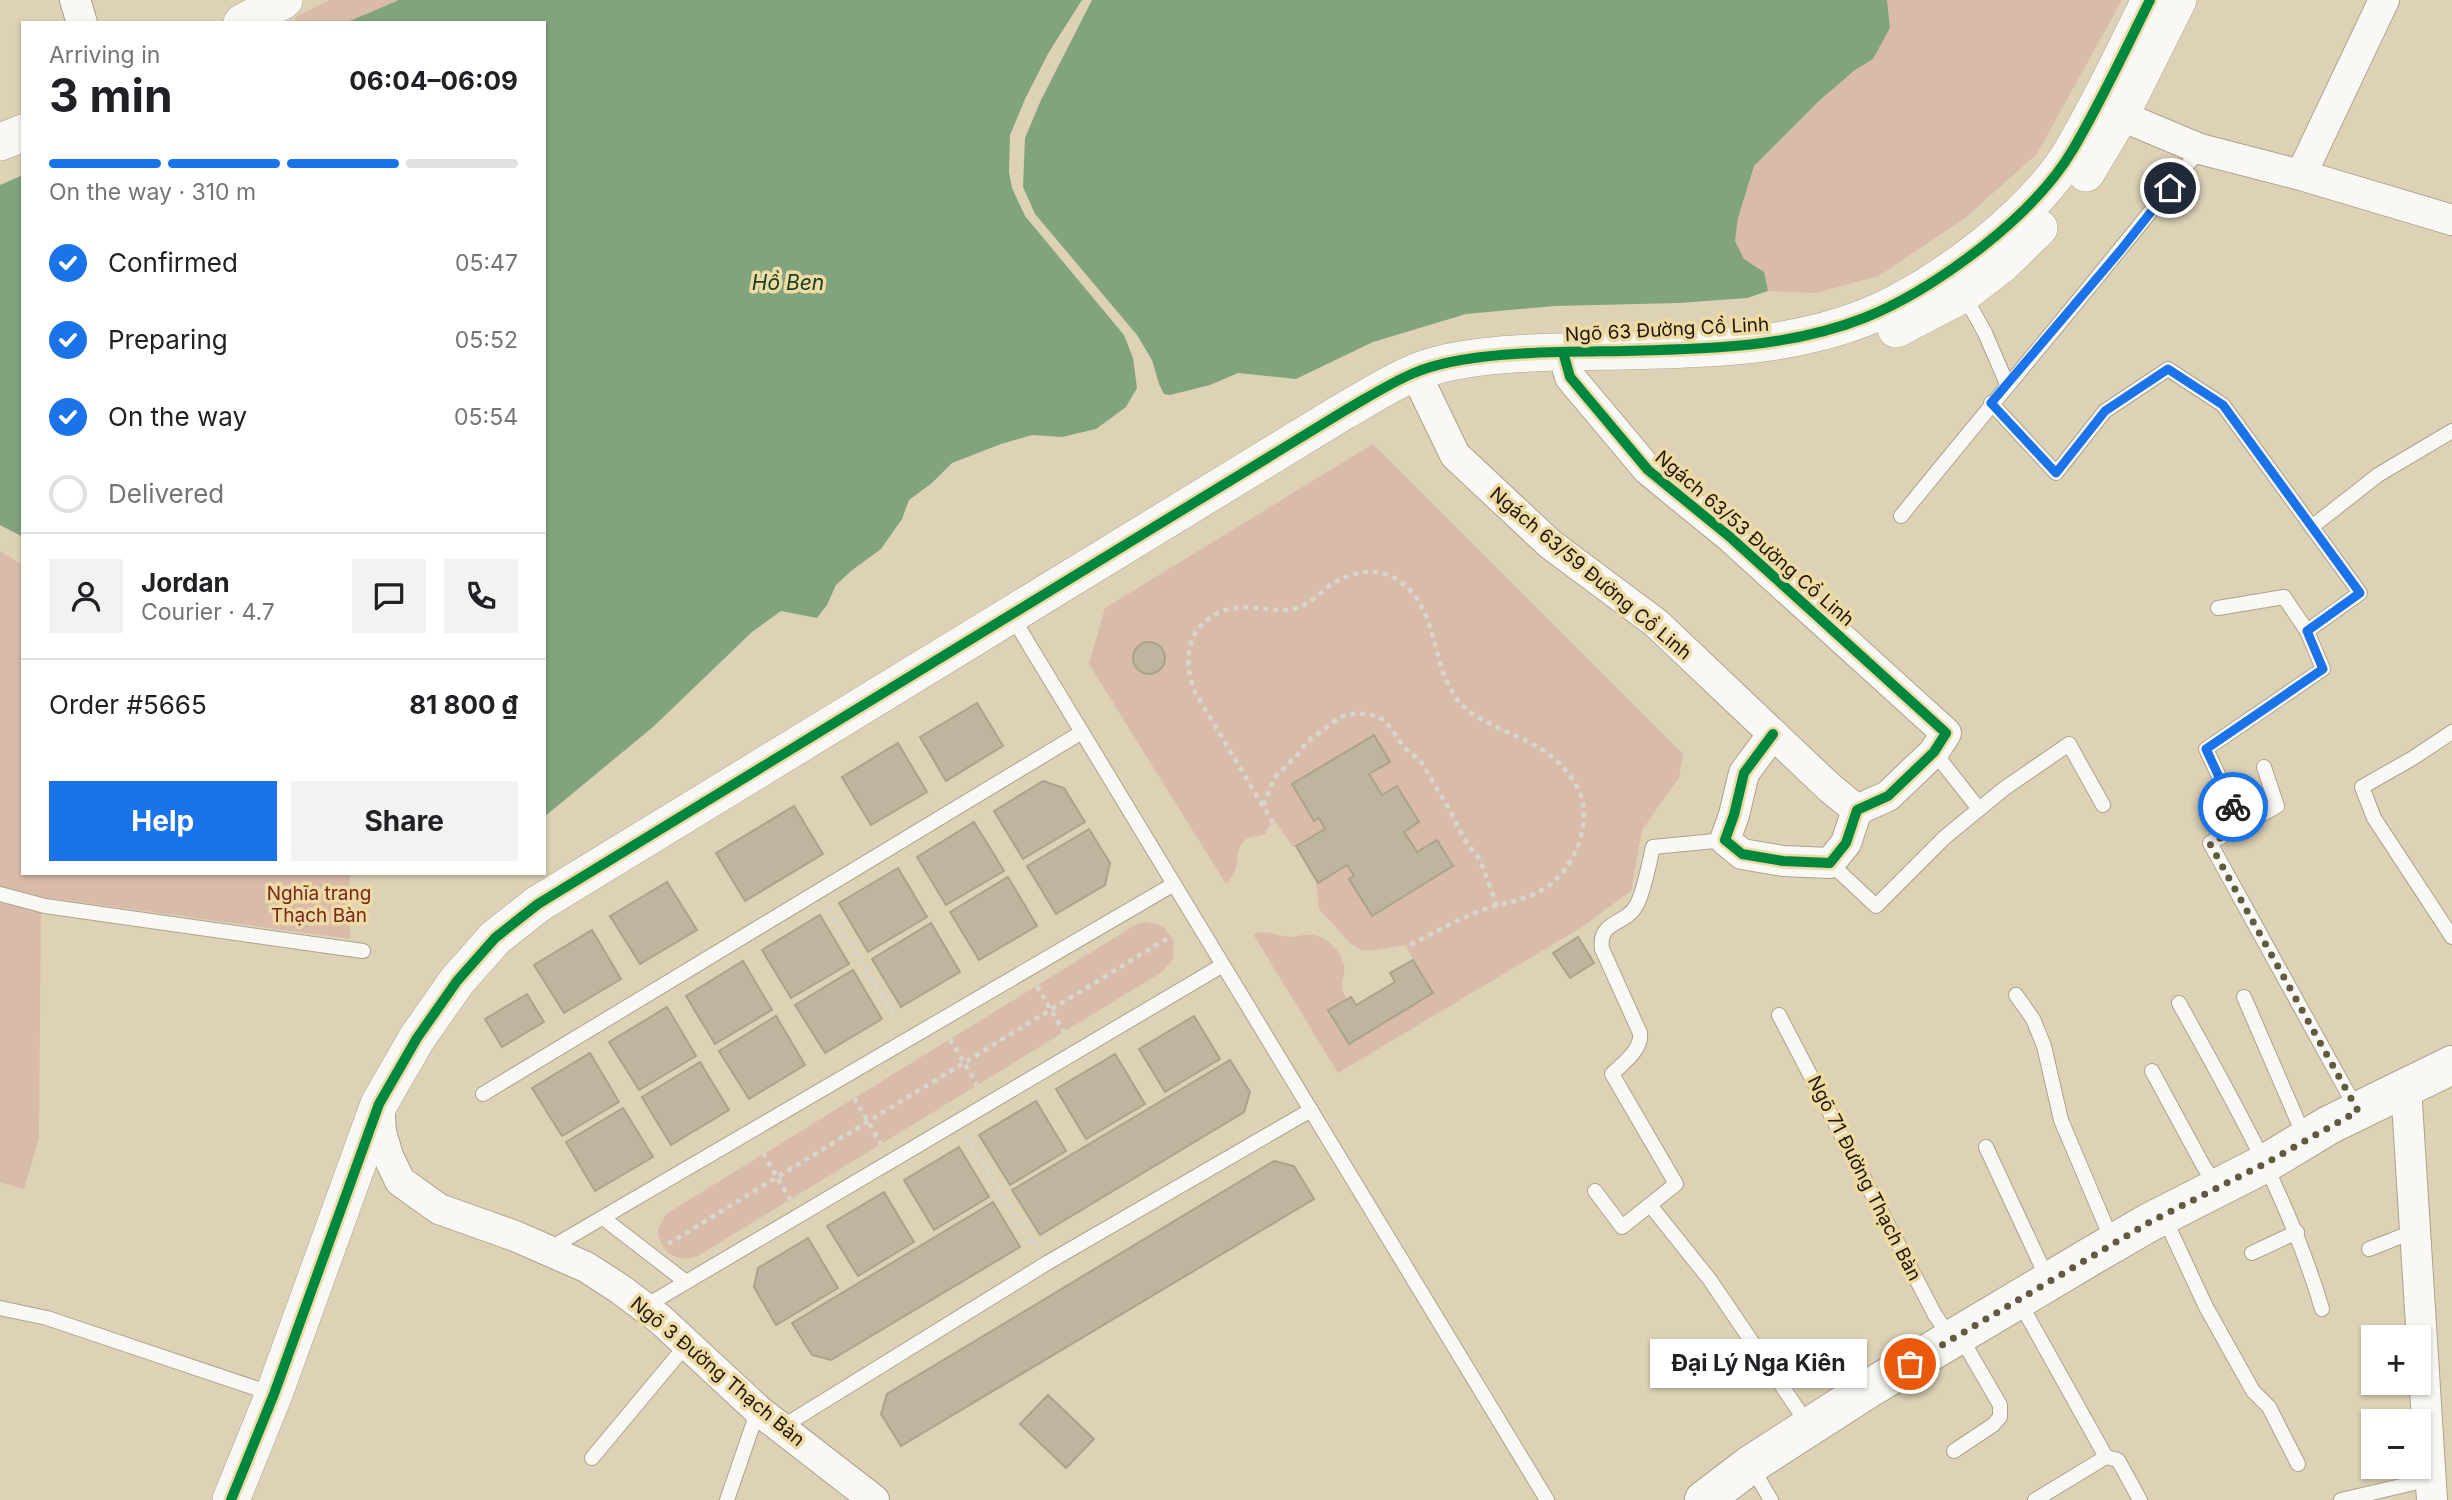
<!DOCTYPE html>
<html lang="en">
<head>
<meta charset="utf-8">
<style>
	body { margin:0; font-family:Inter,sans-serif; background:#f2f2f2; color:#202124; height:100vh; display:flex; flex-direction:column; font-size:26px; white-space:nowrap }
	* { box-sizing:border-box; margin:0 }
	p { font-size:23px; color:#757577 }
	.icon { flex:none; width:38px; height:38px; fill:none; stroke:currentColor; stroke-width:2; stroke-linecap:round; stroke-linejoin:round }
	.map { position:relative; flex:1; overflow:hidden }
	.details { position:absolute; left:21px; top:21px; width:525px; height:854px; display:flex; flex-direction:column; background:#fff; border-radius:0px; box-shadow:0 2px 5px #0004 }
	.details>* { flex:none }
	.tools { position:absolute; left:2361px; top:1325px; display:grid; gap:14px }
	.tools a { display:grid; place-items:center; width:70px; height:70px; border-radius:0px; background:#fff; box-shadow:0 2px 5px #0004; font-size:35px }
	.pin { position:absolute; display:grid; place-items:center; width:60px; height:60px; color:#fff; margin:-30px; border:4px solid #fff; border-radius:50%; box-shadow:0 2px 7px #0007 }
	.courier { position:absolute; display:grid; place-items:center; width:70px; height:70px; margin:-35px; border:5px solid #1a73e8; border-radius:50%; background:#fff; color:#222; box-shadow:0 2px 9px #0007 }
	.bubble { position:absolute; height:49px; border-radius:0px; background:#fff; box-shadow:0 2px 5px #0004; font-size:23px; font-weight:700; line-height:49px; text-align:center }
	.overview em { font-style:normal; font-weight:700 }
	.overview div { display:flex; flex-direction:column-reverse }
	.overview { display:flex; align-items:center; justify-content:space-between; height:119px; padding:0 28px }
	h1 { font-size:46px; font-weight:700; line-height:52px }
	.bar { display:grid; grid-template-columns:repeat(4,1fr); gap:10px 7px; align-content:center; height:84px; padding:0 28px }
	.bar i { height:9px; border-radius:5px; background:#e0e0e0 }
	.bar .active { background:#1a73e8 }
	.bar p { grid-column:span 4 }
	.line { display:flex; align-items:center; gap:18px; padding:0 28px; border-top:2px solid #e0e0e0 }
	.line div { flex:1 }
	.round { display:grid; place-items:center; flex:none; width:74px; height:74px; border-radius:0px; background:#f2f2f2 }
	ol { padding:0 28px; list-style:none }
	li { display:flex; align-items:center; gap:21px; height:77px }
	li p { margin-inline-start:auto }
	li .icon { padding:7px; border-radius:50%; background:#1a73e8; color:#fff; stroke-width:4 }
	li:last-child { color:#757577 }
	li i { width:38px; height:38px; border:4px solid #e0e0e0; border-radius:50% }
	.primary-button { display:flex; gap:14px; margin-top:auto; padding:14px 28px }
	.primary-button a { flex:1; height:80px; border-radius:0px; background:#1a73e8; color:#fff; font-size:28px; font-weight:700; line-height:80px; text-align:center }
	.primary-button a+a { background:#f2f2f2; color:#202124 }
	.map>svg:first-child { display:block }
	.green { fill:#d9bbaa }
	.water { fill:#81a47d }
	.building { fill:#bdb59e; stroke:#aba28c; stroke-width:2 }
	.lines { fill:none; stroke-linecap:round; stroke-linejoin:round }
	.service-casing { stroke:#aca38d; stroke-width:16 }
	.minor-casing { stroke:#aca38d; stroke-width:32 }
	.tertiary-casing { stroke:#aca38d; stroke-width:38 }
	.secondary-casing { stroke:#aca38d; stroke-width:40 }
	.path { stroke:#d8d5cb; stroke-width:4.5; stroke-dasharray:5 5; stroke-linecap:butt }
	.service { stroke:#faf8f4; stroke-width:14 }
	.minor { stroke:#faf8f4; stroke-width:30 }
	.tertiary { stroke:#faf8f4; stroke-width:37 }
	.secondary { stroke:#faf8f4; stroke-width:38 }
	.cycleway-casing { stroke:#eedaa5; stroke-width:15 }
	.cycleway { stroke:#00873e; stroke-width:10 }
	.done { stroke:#625942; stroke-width:7; stroke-dasharray:0 12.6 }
	.route { stroke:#1a73e8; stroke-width:9 }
	.labels { text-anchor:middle; stroke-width:7; stroke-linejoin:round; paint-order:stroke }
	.street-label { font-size:19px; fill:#1f1804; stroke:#eedaa5 }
	.park-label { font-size:19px; fill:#79251b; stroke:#eedaa5 }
	.water-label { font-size:21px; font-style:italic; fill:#143f21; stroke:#eedaa5 }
</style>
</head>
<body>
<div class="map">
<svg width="2452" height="1500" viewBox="0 0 2452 1500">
	<rect width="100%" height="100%" fill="#ddd2b6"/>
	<g class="green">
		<polygon points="330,0 399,0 345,23 294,23 297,16"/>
		<polygon points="1887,0 2122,0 2037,154 1965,218 1879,276 1815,293 1768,291 1764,272 1744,259 1735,241 1738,218 1754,166 1820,100 1855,70 1873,59 1890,28"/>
		<path d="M1373,444L1683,754L1679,778L1642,830L1631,891L1582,927L1338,1073L1253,934C1266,929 1277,936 1290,937C1297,937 1305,934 1312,935C1328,936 1347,956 1344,973C1342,984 1340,989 1347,999L1328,1011L1349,1044L1433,993L1405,945L1370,951L1361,950L1352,945L1319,909L1316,885L1318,883L1296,847H1293L1275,822L1269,826L1265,834C1260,836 1253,836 1248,838C1231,848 1244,868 1226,884L1089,664L1105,608Z"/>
		<polygon points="0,551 23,565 23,873 350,873 350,939 41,897 39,1138 24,1189 0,1182"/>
		<path d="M1146,922L1163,926L1174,941L1173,959L1162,972L698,1256C676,1264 659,1252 658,1229L666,1214L1137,924Z"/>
	</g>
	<g class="water">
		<polygon points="399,0 1082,0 1049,52 1026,97 1010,135 1009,172 1012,188 1025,216 1124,335 1133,358 1137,388 1126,407 1096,429 1062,437 1032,435 1001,444 952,463 932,483 909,500 902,519 881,549 851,571 836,585 827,605 817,618 781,611 752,632 653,727 544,817 544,23 345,23"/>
		<polygon points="1092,0 1887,0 1890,28 1873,59 1855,70 1820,100 1754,166 1738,218 1735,241 1744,259 1764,272 1768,291 1747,298 1679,303 1555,306 1466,314 1373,342 1296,379 1238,373 1210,385 1170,395 1164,394 1159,384 1152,360 1137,335 1035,214 1023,187 1025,138 1041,100"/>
		<polygon points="23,175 23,537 0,525 0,185"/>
	</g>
	<g class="building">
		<circle cx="1149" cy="658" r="16"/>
		<polygon points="977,703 1003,746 946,781 920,737"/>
		<polygon points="1374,735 1390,762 1369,774 1382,795 1397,786 1419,822 1404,832 1417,852 1437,840 1453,866 1372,916 1349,879 1354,876 1347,865 1318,883 1296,846 1325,829 1319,818 1314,821 1292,784"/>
		<polygon points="898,743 927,792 871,825 842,777"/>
		<polygon points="1043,781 1064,788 1085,822 1023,859 994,811"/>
		<polygon points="794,806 823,854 745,901 716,853"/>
		<polygon points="974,822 1004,871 946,905 917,857"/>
		<polygon points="1089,829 1110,863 1105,885 1056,914 1027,866"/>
		<polygon points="898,868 927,917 868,952 839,903"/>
		<polygon points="1008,877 1037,926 979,960 950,912"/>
		<polygon points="667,882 697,930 640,964 610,916"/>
		<polygon points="820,915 849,964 791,998 762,950"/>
		<polygon points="931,923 960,972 901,1007 872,959"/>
		<polygon points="592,930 621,979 564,1013 534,965"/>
		<polygon points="1578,937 1594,963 1570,978 1553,953"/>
		<polygon points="1413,960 1433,993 1349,1044 1328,1010 1351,997 1356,1005 1395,982 1390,973"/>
		<polygon points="743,961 772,1010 715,1044 686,996"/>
		<polygon points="853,970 882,1019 825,1053 795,1005"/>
		<polygon points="527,994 544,1022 502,1047 485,1019"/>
		<polygon points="667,1007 696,1056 639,1090 609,1042"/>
		<polygon points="776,1016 805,1065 749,1099 719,1051"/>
		<polygon points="1194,1016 1220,1059 1165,1092 1139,1049"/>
		<polygon points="590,1053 619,1102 562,1136 532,1088"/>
		<polygon points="1115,1054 1145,1104 1086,1139 1056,1089"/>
		<polygon points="1230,1060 1250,1092 1244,1112 1040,1235 1012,1190"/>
		<polygon points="700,1062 729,1110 671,1145 642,1097"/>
		<polygon points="1036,1101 1066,1151 1010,1185 979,1135"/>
		<polygon points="623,1108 653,1157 595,1191 566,1142"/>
		<polygon points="959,1147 989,1197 934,1230 904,1180"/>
		<polygon points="1274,1161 1294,1166 1314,1199 901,1446 881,1414 887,1394"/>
		<polygon points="884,1192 914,1242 858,1276 827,1226"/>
		<polygon points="993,1202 1020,1247 831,1360 812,1355 792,1323"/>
		<polygon points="808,1238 838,1288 776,1325 754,1287 758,1268"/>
		<polygon points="1048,1395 1094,1439 1066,1468 1020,1424"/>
	</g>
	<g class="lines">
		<defs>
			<g id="service">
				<polyline points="1964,295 1985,333 2007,384"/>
				<polyline points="1991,403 2056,473 2105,411 2168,369 2223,405 2360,593 2307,631 2323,669 2206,749 2242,825"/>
				<path d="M1901,516C2000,393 2103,274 2200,149"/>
				<polyline points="2313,526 2378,475 2452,431"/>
				<polyline points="2218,608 2284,597 2307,631"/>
				<polyline points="1011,615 1547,1500"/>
				<polyline points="2452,732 2413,758 2362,787 2374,818 2452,937"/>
				<polyline points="1934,752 1979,809"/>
				<polyline points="2264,767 2277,806 2210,843 2357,1110"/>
				<polyline points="1830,863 1876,906 1945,837 2005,788 2069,744 2103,805"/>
				<polyline points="0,894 45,906 363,951"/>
				<polyline points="2016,995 2033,1019 2044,1046 2061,1120 2113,1243"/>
				<polyline points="2244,997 2305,1138"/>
				<path d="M2179,1003C2234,1102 2290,1200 2322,1309"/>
				<polyline points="1779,1015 1935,1315 1951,1338"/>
				<polyline points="2152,1071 2204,1167 2217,1186"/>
				<polyline points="483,1094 1082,732"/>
				<polyline points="1986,1147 2048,1280"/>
				<path d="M1595,1191L1622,1227L1676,1184L1612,1074C1624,1062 1642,1050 1640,1033L1602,949C1598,920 1626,925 1636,906C1644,893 1649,863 1653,847L1725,840"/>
				<polyline points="1650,1205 1710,1280 1809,1426"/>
				<polyline points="2164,1217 2206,1307 2253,1391 2269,1407 2298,1464"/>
				<polyline points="603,1218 686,1282"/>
				<polyline points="2369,1249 2415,1231"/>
				<polyline points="547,1250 1174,884"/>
				<polyline points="2252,1253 2297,1232"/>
				<polyline points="2019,1301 2106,1457 2035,1500"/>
				<polyline points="644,1307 1223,965"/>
				<polyline points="0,1308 47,1318 273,1394"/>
				<polyline points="782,1427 1047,1263 1311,1110"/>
				<polyline points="1954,1451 1993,1425 2000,1417 2000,1405 1960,1336"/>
				<polyline points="2106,1457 2118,1460 2140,1500"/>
				<polyline points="592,1458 687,1344"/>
				<polyline points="1751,1466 1771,1500"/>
				<polyline points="727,1500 758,1410"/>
				<polyline points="2341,1500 2431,1479"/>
			</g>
			<g id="minor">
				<polyline points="75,0 82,23"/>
				<polyline points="2100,107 2200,149 2301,175 2452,220"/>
				<polyline points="2301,175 2384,0"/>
				<polyline points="1563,352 1570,377 1648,470 1730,537 1946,733 1934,752 1888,796 1857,810 1846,843 1830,863 1783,861 1742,854 1725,840 1734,815 1744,773 1773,734"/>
				<polyline points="1415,372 1455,455 1550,544 1656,623 1830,788 1857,810"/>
				<polyline points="2406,1087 2432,1500"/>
				<polyline points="379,1104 381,1132 388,1156 400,1181 439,1209 515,1236 547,1250 586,1267 620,1289 660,1319 758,1410 874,1500"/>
			</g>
			<g id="tertiary">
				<polyline points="242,23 284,0"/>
				<polyline points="0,142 23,133"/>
				<polyline points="2086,173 2120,116 2178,0"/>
				<polyline points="1896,329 1963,294 2002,264 2039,228"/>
				<path d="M231,1500L274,1394L379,1104L417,1038L457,981L495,938L538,904L1344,411C1367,398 1390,383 1414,373C1467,350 1565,352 1624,351C1705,349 1788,348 1864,318C1907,301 1946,275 1982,247C2016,220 2050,188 2072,151C2101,102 2125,50 2150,0"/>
			</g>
			<polyline id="secondary" points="1704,1500 1750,1465 1868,1389 2093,1255 2150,1222 2266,1163 2329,1125 2452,1065"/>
		</defs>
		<use href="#service" class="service-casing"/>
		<use href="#minor" class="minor-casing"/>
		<use href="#tertiary" class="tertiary-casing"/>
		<use href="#secondary" class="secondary-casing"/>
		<g class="path">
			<polyline points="1263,805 1275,777 1298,754 1308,741 1340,717 1357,713 1377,716 1386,722 1405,748 1421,762 1451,812 1464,839 1480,860 1497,906"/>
			<path d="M1273,823L1195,692C1181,657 1188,620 1230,609C1251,604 1272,613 1293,609C1307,606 1318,595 1329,586C1348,572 1377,566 1398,580C1446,612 1426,683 1473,714C1501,733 1536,739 1560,764C1570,774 1581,790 1583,804C1588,836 1570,874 1542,890C1523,901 1502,903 1482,910C1456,920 1431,934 1406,947"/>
			<polyline points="828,908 895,1017"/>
			<polyline points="1037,986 1064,1032"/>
			<polyline points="950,1039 977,1085"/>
			<polyline points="854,1098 881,1144"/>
			<polyline points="966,1136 1034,1248"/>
			<polyline points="763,1153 790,1199"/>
			<polyline points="668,1244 1171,936"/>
		</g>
		<use href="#service" class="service"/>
		<use href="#minor" class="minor"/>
		<use href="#tertiary" class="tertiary"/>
		<use href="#secondary" class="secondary"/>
		<defs>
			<g id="cycleway">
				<polyline points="1563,352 1570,377 1648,470 1730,537 1946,733 1934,752 1888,796 1857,810 1846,843 1830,863 1783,861 1742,854 1725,840 1734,815 1744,773 1773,734"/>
				<path d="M231,1500L274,1394L379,1104L417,1038L457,981L495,938L538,904L1344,411C1367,398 1390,383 1414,373C1467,350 1565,352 1624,351C1705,349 1788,348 1864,318C1907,301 1946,275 1982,247C2016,220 2050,188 2072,151C2101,102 2125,50 2150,0"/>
			</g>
		</defs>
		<use href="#cycleway" class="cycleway-casing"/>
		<use href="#cycleway" class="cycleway"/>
	</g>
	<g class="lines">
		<polyline class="done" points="1910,1364 2150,1222 2266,1163 2358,1111 2210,844 2242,825 2233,807"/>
		<polyline class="route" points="2170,188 2120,251 1991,403 2056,473 2105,411 2168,369 2223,405 2360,593 2307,631 2323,669 2206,749 2233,807"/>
	</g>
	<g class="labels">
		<g class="street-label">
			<text transform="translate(1667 329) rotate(-3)" y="7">Ngõ 63 Đường Cổ Linh</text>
			<text transform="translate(1755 538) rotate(41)" y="7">Ngách 63/53 Đường Cổ Linh</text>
			<text transform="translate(1591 573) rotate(40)" y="7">Ngách 63/59 Đường Cổ Linh</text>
			<text transform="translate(1865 1178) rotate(63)" y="7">Ngõ 71 Đường Thạch Bàn</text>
			<text transform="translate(718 1371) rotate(40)" y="7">Ngõ 3 Đường Thạch Bàn</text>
		</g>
		<g class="park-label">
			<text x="319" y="900">Nghĩa trang<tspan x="319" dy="22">Thạch Bàn</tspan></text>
		</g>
		<g class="water-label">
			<text x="788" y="290">Hồ Ben</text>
		</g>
	</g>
</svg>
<div class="tools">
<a>+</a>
<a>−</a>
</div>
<div class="pin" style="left:1910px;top:1364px;background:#ea580c"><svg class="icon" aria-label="bag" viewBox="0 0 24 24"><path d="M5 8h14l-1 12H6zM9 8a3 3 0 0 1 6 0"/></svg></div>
<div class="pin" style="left:2170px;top:188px;background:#1f2937"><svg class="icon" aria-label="home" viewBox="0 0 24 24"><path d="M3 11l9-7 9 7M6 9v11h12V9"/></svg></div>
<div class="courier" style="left:2233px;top:807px"><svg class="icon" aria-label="bike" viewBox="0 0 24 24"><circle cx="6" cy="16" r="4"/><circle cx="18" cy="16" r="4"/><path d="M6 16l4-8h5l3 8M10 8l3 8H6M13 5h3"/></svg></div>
<div class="bubble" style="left:1650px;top:1339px;width:217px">Đại Lý Nga Kiên</div>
<section class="details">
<div class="overview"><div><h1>3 min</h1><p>Arriving in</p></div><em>06:04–06:09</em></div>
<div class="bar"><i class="active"></i><i class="active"></i><i class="active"></i><i></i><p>On the way · 310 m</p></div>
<ol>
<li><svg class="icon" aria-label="check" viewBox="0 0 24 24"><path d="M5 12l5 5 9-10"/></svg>Confirmed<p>05:47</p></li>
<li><svg class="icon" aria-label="check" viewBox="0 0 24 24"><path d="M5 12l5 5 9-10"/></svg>Preparing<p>05:52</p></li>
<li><svg class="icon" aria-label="check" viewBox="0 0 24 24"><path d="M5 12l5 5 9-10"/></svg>On the way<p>05:54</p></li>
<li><i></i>Delivered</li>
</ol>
<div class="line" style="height:126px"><a class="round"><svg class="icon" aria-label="person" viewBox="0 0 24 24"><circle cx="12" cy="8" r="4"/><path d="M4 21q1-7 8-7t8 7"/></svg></a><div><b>Jordan</b><p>Courier · 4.7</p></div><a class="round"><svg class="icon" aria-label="chat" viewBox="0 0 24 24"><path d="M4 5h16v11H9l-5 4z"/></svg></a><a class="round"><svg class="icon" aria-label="phone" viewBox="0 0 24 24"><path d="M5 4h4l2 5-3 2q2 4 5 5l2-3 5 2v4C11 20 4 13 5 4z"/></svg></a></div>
<div class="line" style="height:91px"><div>Order #5665</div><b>81 800 ₫</b></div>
<div class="primary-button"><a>Help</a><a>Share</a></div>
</section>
</div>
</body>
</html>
